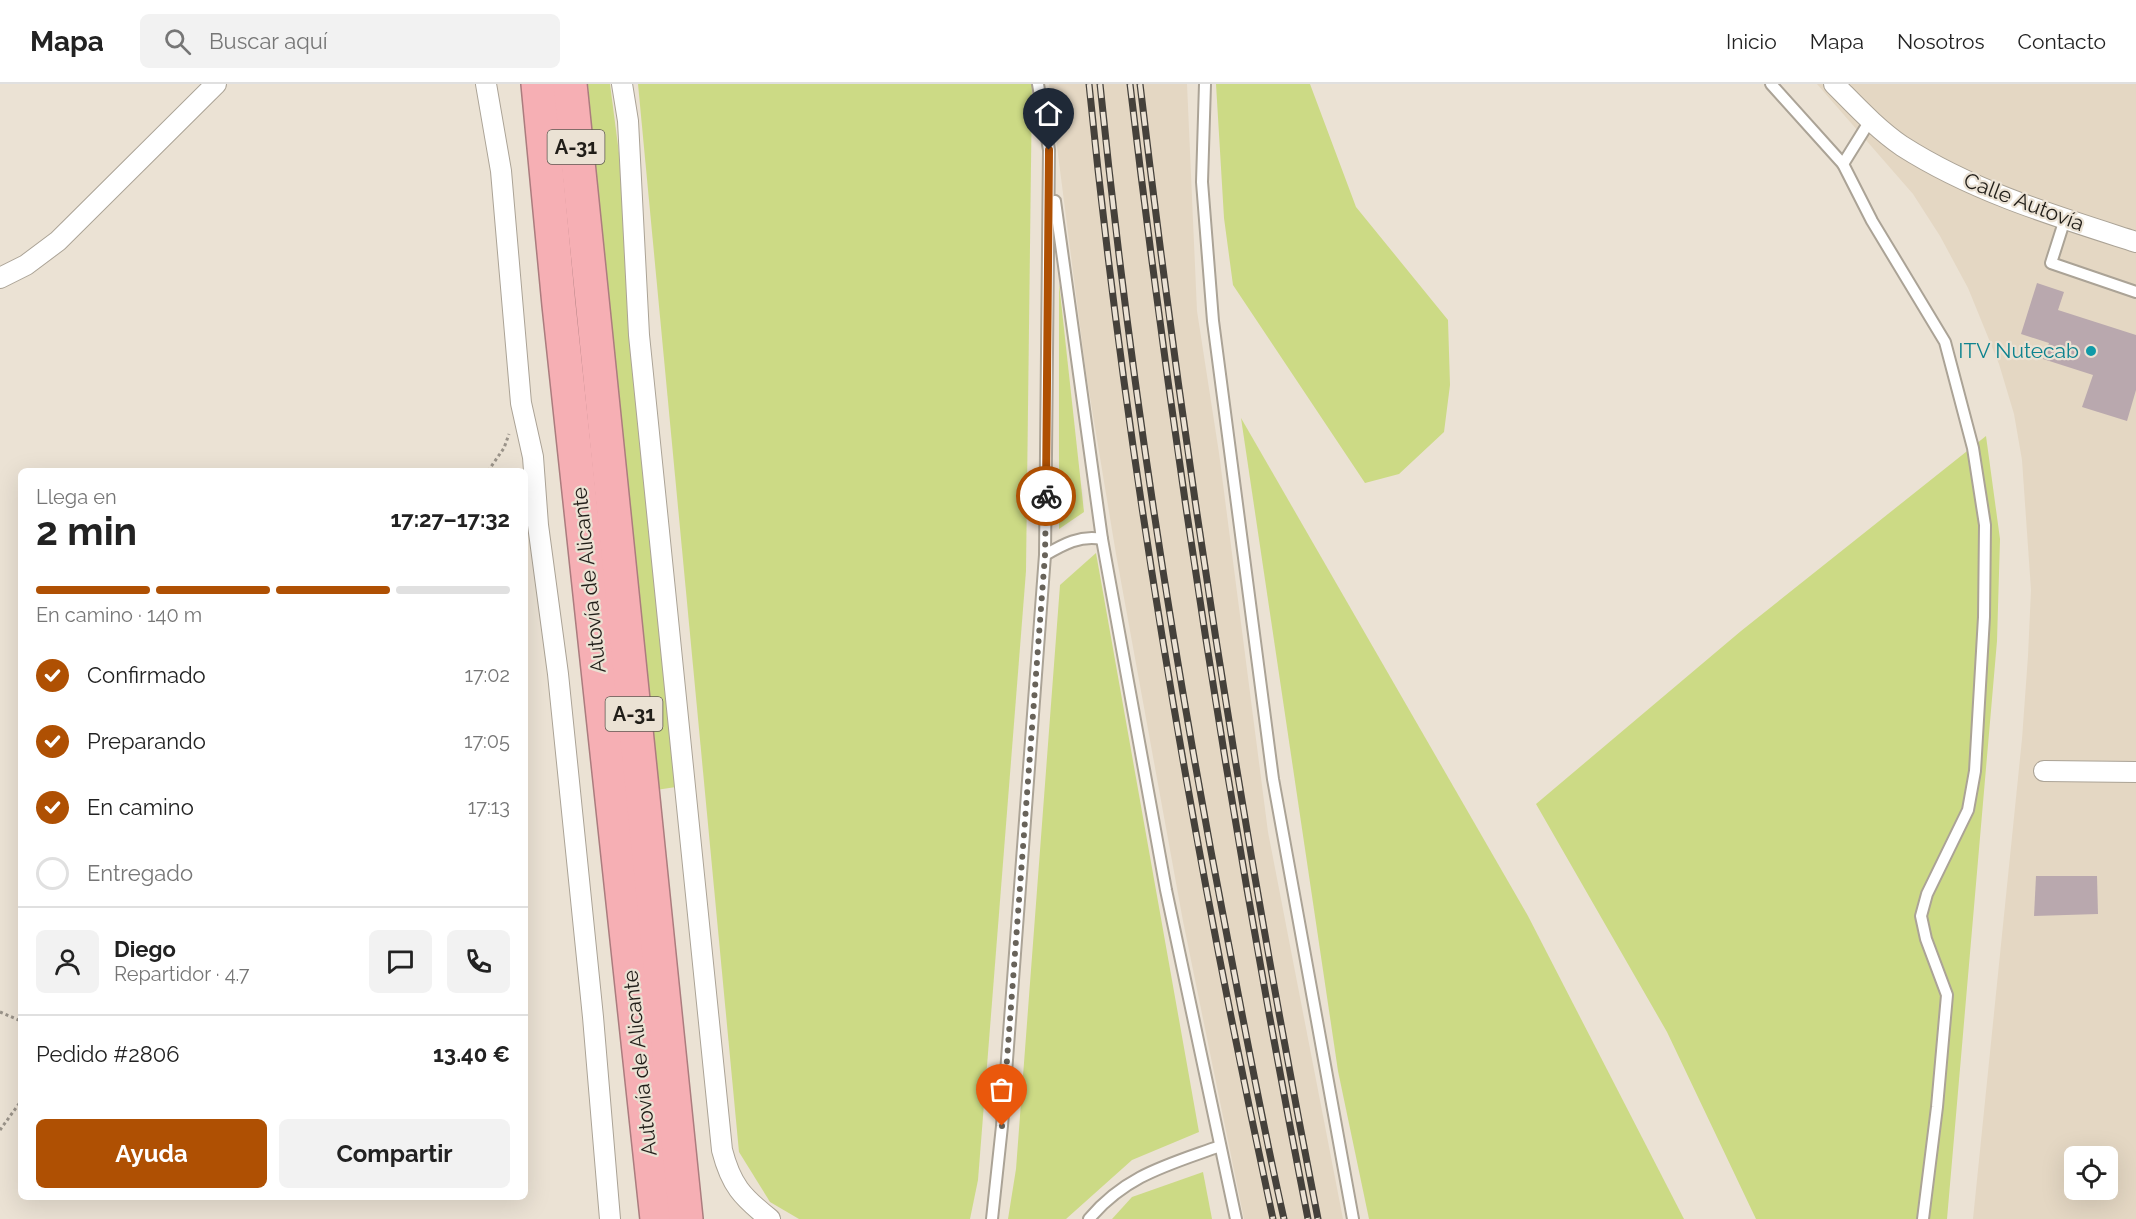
<!DOCTYPE html>
<html lang="es">
<head>
<meta charset="utf-8">
<style>
	body { margin:0; font-family:Raleway,sans-serif; background:#f2f2f2; color:#222; height:100vh; display:flex; flex-direction:column; font-size:22px; white-space:nowrap }
	* { box-sizing:border-box; margin:0 }
	p { font-size:20px; color:#767676 }
	.icon { flex:none; width:33px; height:33px; fill:none; stroke:currentColor; stroke-width:2; stroke-linecap:round; stroke-linejoin:round }
	.map { position:relative; flex:1; overflow:hidden }
	.details { position:absolute; left:18px; top:384px; width:510px; height:732px; display:flex; flex-direction:column; background:#fff; border-radius:9px; box-shadow:0 6px 24px #0002 }
	.details>* { flex:none }
	.fabs { position:absolute; left:2064px; top:1062px; display:grid; gap:12px }
	.fabs a { display:grid; place-items:center; width:54px; height:54px; border-radius:9px; background:#fff; box-shadow:0 6px 24px #0002; font-size:30px }
	.pin { position:absolute; display:grid; place-items:center; width:51px; height:51px; color:#fff; margin:-62px -26px; border-radius:50% 50% 50% 0; rotate:-45deg; box-shadow:0 0 6px #0007 }
	.pin .icon { rotate:45deg }
	.courier { position:absolute; display:grid; place-items:center; width:60px; height:60px; margin:-30px; border:4px solid #af5003; border-radius:50%; background:#fff; color:#222; box-shadow:0 2px 8px #0007 }
	.summary em { font-style:normal; font-weight:700 }
	.summary div { display:flex; flex-direction:column-reverse }
	.summary { display:flex; align-items:center; justify-content:space-between; height:102px; padding:0 18px }
	h1 { font-size:39px; font-weight:700; line-height:45px }
	.bar { display:grid; grid-template-columns:repeat(4,1fr); gap:9px 6px; align-content:center; height:72px; padding:0 18px }
	.bar i { height:8px; border-radius:4px; background:#e0e0e0 }
	.bar .active { background:#af5003 }
	.bar p { grid-column:span 4 }
	.line { display:flex; align-items:center; gap:15px; padding:0 18px; border-top:2px solid #e0e0e0 }
	.line div { flex:1 }
	.round { display:grid; place-items:center; flex:none; width:63px; height:63px; border-radius:9px; background:#f2f2f2 }
	ol { padding:0 18px; list-style:none }
	li { display:flex; align-items:center; gap:18px; height:66px }
	li p { margin-inline-start:auto }
	li .icon { padding:6px; border-radius:50%; background:#af5003; color:#fff; stroke-width:4 }
	li:last-child { color:#767676 }
	li i { width:33px; height:33px; border:3px solid #e0e0e0; border-radius:50% }
	.cta { display:flex; gap:12px; margin-top:auto; padding:12px 18px }
	.cta a { flex:1; height:69px; border-radius:9px; background:#af5003; color:#fff; font-size:24px; font-weight:700; line-height:69px; text-align:center }
	.cta a+a { background:#f2f2f2; color:#222 }
	header { display:flex; align-items:center; gap:36px; box-sizing:border-box; height:84px; padding:0 30px; background:#fff; border-bottom:2px solid #e0e0e0 }
	header strong { font-size:28px }
	nav { display:flex; gap:33px; margin-inline-start:auto; font-size:21px }
	.search { width:420px; height:54px; background:#f2f2f2; display:flex; align-items:center; gap:15px; box-sizing:border-box; padding:0 21px; border-radius:9px; color:#767676; font-size:22px }
	.map>svg:first-child { display:block }
	.built { fill:#e4d7c3; fill-rule:evenodd }
	.green { fill:#ccda85 }
	.building { fill:#b9a8ae }
	.lines { fill:none; stroke-linecap:round; stroke-linejoin:round }
	.service-casing { stroke:#aba396; stroke-width:14 }
	.minor-casing { stroke:#aba396; stroke-width:22 }
	.motorway-casing { stroke:#ab7c7e; stroke-width:36 }
	.path { stroke:#9a9389; stroke-width:3; stroke-dasharray:3 3; stroke-linecap:butt }
	.service { stroke:#fff; stroke-width:10 }
	.minor { stroke:#fff; stroke-width:20 }
	.motorway { stroke:#f6afb4; stroke-width:33 }
	.rail-casing { stroke:#45413b; stroke-width:7 }
	.rail { stroke:#ebe2d4; stroke-width:4.5; stroke-dasharray:14; stroke-linecap:butt }
	.done { stroke:#68635a; stroke-width:6; stroke-dasharray:0 10.8 }
	.route { stroke:#af5003; stroke-width:8 }
	.culture-dot { fill:#0f9aa8; stroke:#ebe2d4; stroke-width:2 }
	.labels { text-anchor:middle; stroke-width:4.5; stroke-linejoin:round; paint-order:stroke }
	.shield { fill:#ebe2d4; stroke:#5e5951; stroke-width:1.5 }
	.shield-label { font-size:20px; font-weight:bold; fill:#211e19 }
	.street-label { font-size:21px; fill:#211e19; stroke:#ebe2d4 }
	.culture-label { font-size:21px; fill:#0d838f; stroke:#ebe2d4; text-anchor:end }
</style>
</head>
<body>
<header>
<strong>Mapa</strong>
<div class="search"><svg class="icon" aria-label="search" viewBox="0 0 24 24"><circle cx="10" cy="10" r="6"/><path d="M15 15l6 6"/></svg>Buscar aquí</div>
<nav><a>Inicio</a><a>Mapa</a><a>Nosotros</a><a>Contacto</a></nav>
</header>
<div class="map">
<svg width="2136" height="1135" viewBox="0 0 2136 1135">
	<rect width="100%" height="100%" fill="#ebe2d4"/>
	<g class="built">
		<polygon points="1049,0 1187,0 1197,227 1219,369 1268,748 1343,1135 1244,1135 1183,837 1116,470 1086,289"/>
		<path d="M1817,0H2136V1135H1973L2022,655L2028,572L2031,506L2022,376L2014,330L1999,280L1968,204L1940,152L1913,110ZM2074,1072H2108V1106H2074Z"/>
	</g>
	<g class="green">
		<polygon points="588,0 610,0 623,100 676,703 656,706 606,235"/>
		<polygon points="638,0 1032,0 1026,487 978,1096 970,1135 799,1135 770,1118 739,1068"/>
		<polygon points="1216,0 1310,0 1356,123 1448,236 1450,301 1444,348 1399,390 1365,399 1233,201 1224,134"/>
		<polygon points="1059,199 1084,428 1059,445"/>
		<polygon points="1241,334 1528,832 1684,1135 1369,1135 1338,987"/>
		<polygon points="1986,352 2000,455 1997,557 1947,1135 1756,1135 1667,948 1536,720 1741,547"/>
		<polygon points="1096,469 1199,1048 1132,1076 1066,1135 1008,1135 1016,1085 1060,501"/>
		<polygon points="1203,1088 1212,1135 1112,1135 1132,1113"/>
	</g>
	<g class="building">
		<polygon points="2037,199 2064,208 2058,226 2136,251 2136,306 2127,337 2082,323 2093,291 2043,275 2049,259 2021,250"/>
		<polygon points="2036,792 2097,792 2098,830 2034,832"/>
	</g>
	<g class="lines">
		<defs>
			<g id="service">
				<polyline points="1205,0 1202,98 1213,237 1273,695 1353,1135"/>
				<polyline points="1771,0 1843,80 1871,35"/>
				<polyline points="1843,80 1872,137 1945,258 1973,364 1985,441 1984,533 1975,687 1968,726 1927,810 1921,832 1926,855 1947,911 1937,1023 1923,1135"/>
				<polyline points="1055,117 1102,455 1166,806 1236,1135"/>
				<polyline points="2065,135 2051,179 2136,208"/>
				<path d="M1045,471C1064,460 1080,451 1102,455"/>
				<polyline points="992,1135 1002,1042 1045,471 1049,66 1038,0"/>
				<path d="M1089,1135C1126,1091 1168,1081 1220,1062"/>
			</g>
			<g id="minor">
				<polyline points="486,0 501,87 521,319 533,373 538,441 558,590 593,933 610,1135"/>
				<path d="M622,0L628,37L639,251L722,1066C731,1101 742,1113 770,1135"/>
				<path d="M1834,0C1855,21 1877,45 1902,62C1974,108 2055,132 2136,158"/>
				<polyline points="0,194 26,181 58,157 216,0"/>
				<polyline points="2044,687 2136,688"/>
			</g>
			<g id="motorway">
				<polyline points="538,0 559,221 657,1135"/>
				<polyline points="570,0 686,1135"/>
			</g>
		</defs>
		<use href="#service" class="service-casing"/>
		<use href="#minor" class="minor-casing"/>
		<use href="#motorway" class="motorway-casing"/>
		<g class="path">
			<polyline points="488,387 504,364 509,350"/>
			<polyline points="0,928 21,937"/>
			<polyline points="0,1046 21,1017"/>
		</g>
		<use href="#service" class="service"/>
		<use href="#minor" class="minor"/>
		<use href="#motorway" class="motorway"/>
		<defs>
			<g id="rail">
				<path d="M1089,0C1127,382 1192,760 1273,1135"/>
				<path d="M1100,0C1129,288 1173,573 1228,857C1246,950 1263,1043 1284,1135"/>
				<path d="M1130,0C1175,381 1234,759 1308,1135"/>
				<path d="M1140,0C1185,380 1244,759 1318,1135"/>
			</g>
		</defs>
		<use href="#rail" class="rail-casing"/>
		<use href="#rail" class="rail"/>
	</g>
	<g class="lines">
		<polyline class="done" points="1002,1042 1045,471 1046,412"/>
		<polyline class="route" points="1046,412 1049,66"/>
	</g>
	<circle class="culture-dot" cx="2091" cy="267" r="6"/>
	<g class="labels">
		<g class="shield">
			<rect x="547.5" y="46" width="57" height="34" rx="4.5"/>
			<rect x="605.5" y="613" width="57" height="34" rx="4.5"/>
		</g>
		<g class="shield-label">
			<text x="576" y="70">A-31</text>
			<text x="634" y="637">A-31</text>
		</g>
		<g class="street-label">
			<text transform="translate(2024 118) rotate(21)" y="7">Calle Autovía</text>
			<text transform="translate(589 496) rotate(-96)" y="7">Autovía de Alicante</text>
			<text transform="translate(640 979) rotate(-96)" y="7">Autovía de Alicante</text>
		</g>
		<g class="culture-label">
			<text x="2079" y="274">ITV Nutecab</text>
		</g>
	</g>
</svg>
<div class="fabs">
<a><svg class="icon" aria-label="locate" viewBox="0 0 24 24"><circle cx="12" cy="12" r="6"/><path d="M12 2v4M12 18v4M2 12h4M18 12h4"/></svg></a>
</div>
<div class="pin" style="left:1002px;top:1042px;background:#ea580c"><svg class="icon" aria-label="bag" viewBox="0 0 24 24"><path d="M5 8h14l-1 12H6zM9 8a3 3 0 0 1 6 0"/></svg></div>
<div class="pin" style="left:1049px;top:66px;background:#1f2937"><svg class="icon" aria-label="home" viewBox="0 0 24 24"><path d="M3 11l9-7 9 7M6 9v11h12V9"/></svg></div>
<div class="courier" style="left:1046px;top:412px"><svg class="icon" aria-label="bike" viewBox="0 0 24 24"><circle cx="6" cy="16" r="4"/><circle cx="18" cy="16" r="4"/><path d="M6 16l4-8h5l3 8M10 8l3 8H6M13 5h3"/></svg></div>
<section class="details">
<div class="summary"><div><h1>2 min</h1><p>Llega en</p></div><em>17:27–17:32</em></div>
<div class="bar"><i class="active"></i><i class="active"></i><i class="active"></i><i></i><p>En camino · 140 m</p></div>
<ol>
<li><svg class="icon" aria-label="check" viewBox="0 0 24 24"><path d="M5 12l5 5 9-10"/></svg>Confirmado<p>17:02</p></li>
<li><svg class="icon" aria-label="check" viewBox="0 0 24 24"><path d="M5 12l5 5 9-10"/></svg>Preparando<p>17:05</p></li>
<li><svg class="icon" aria-label="check" viewBox="0 0 24 24"><path d="M5 12l5 5 9-10"/></svg>En camino<p>17:13</p></li>
<li><i></i>Entregado</li>
</ol>
<div class="line" style="height:108px"><a class="round"><svg class="icon" aria-label="person" viewBox="0 0 24 24"><circle cx="12" cy="8" r="4"/><path d="M4 21q1-7 8-7t8 7"/></svg></a><div><b>Diego</b><p>Repartidor · 4.7</p></div><a class="round"><svg class="icon" aria-label="chat" viewBox="0 0 24 24"><path d="M4 5h16v11H9l-5 4z"/></svg></a><a class="round"><svg class="icon" aria-label="phone" viewBox="0 0 24 24"><path d="M5 4h4l2 5-3 2q2 4 5 5l2-3 5 2v4C11 20 4 13 5 4z"/></svg></a></div>
<div class="line" style="height:78px"><div>Pedido #2806</div><b>13.40 €</b></div>
<div class="cta"><a>Ayuda</a><a>Compartir</a></div>
</section>
</div>
</body>
</html>
